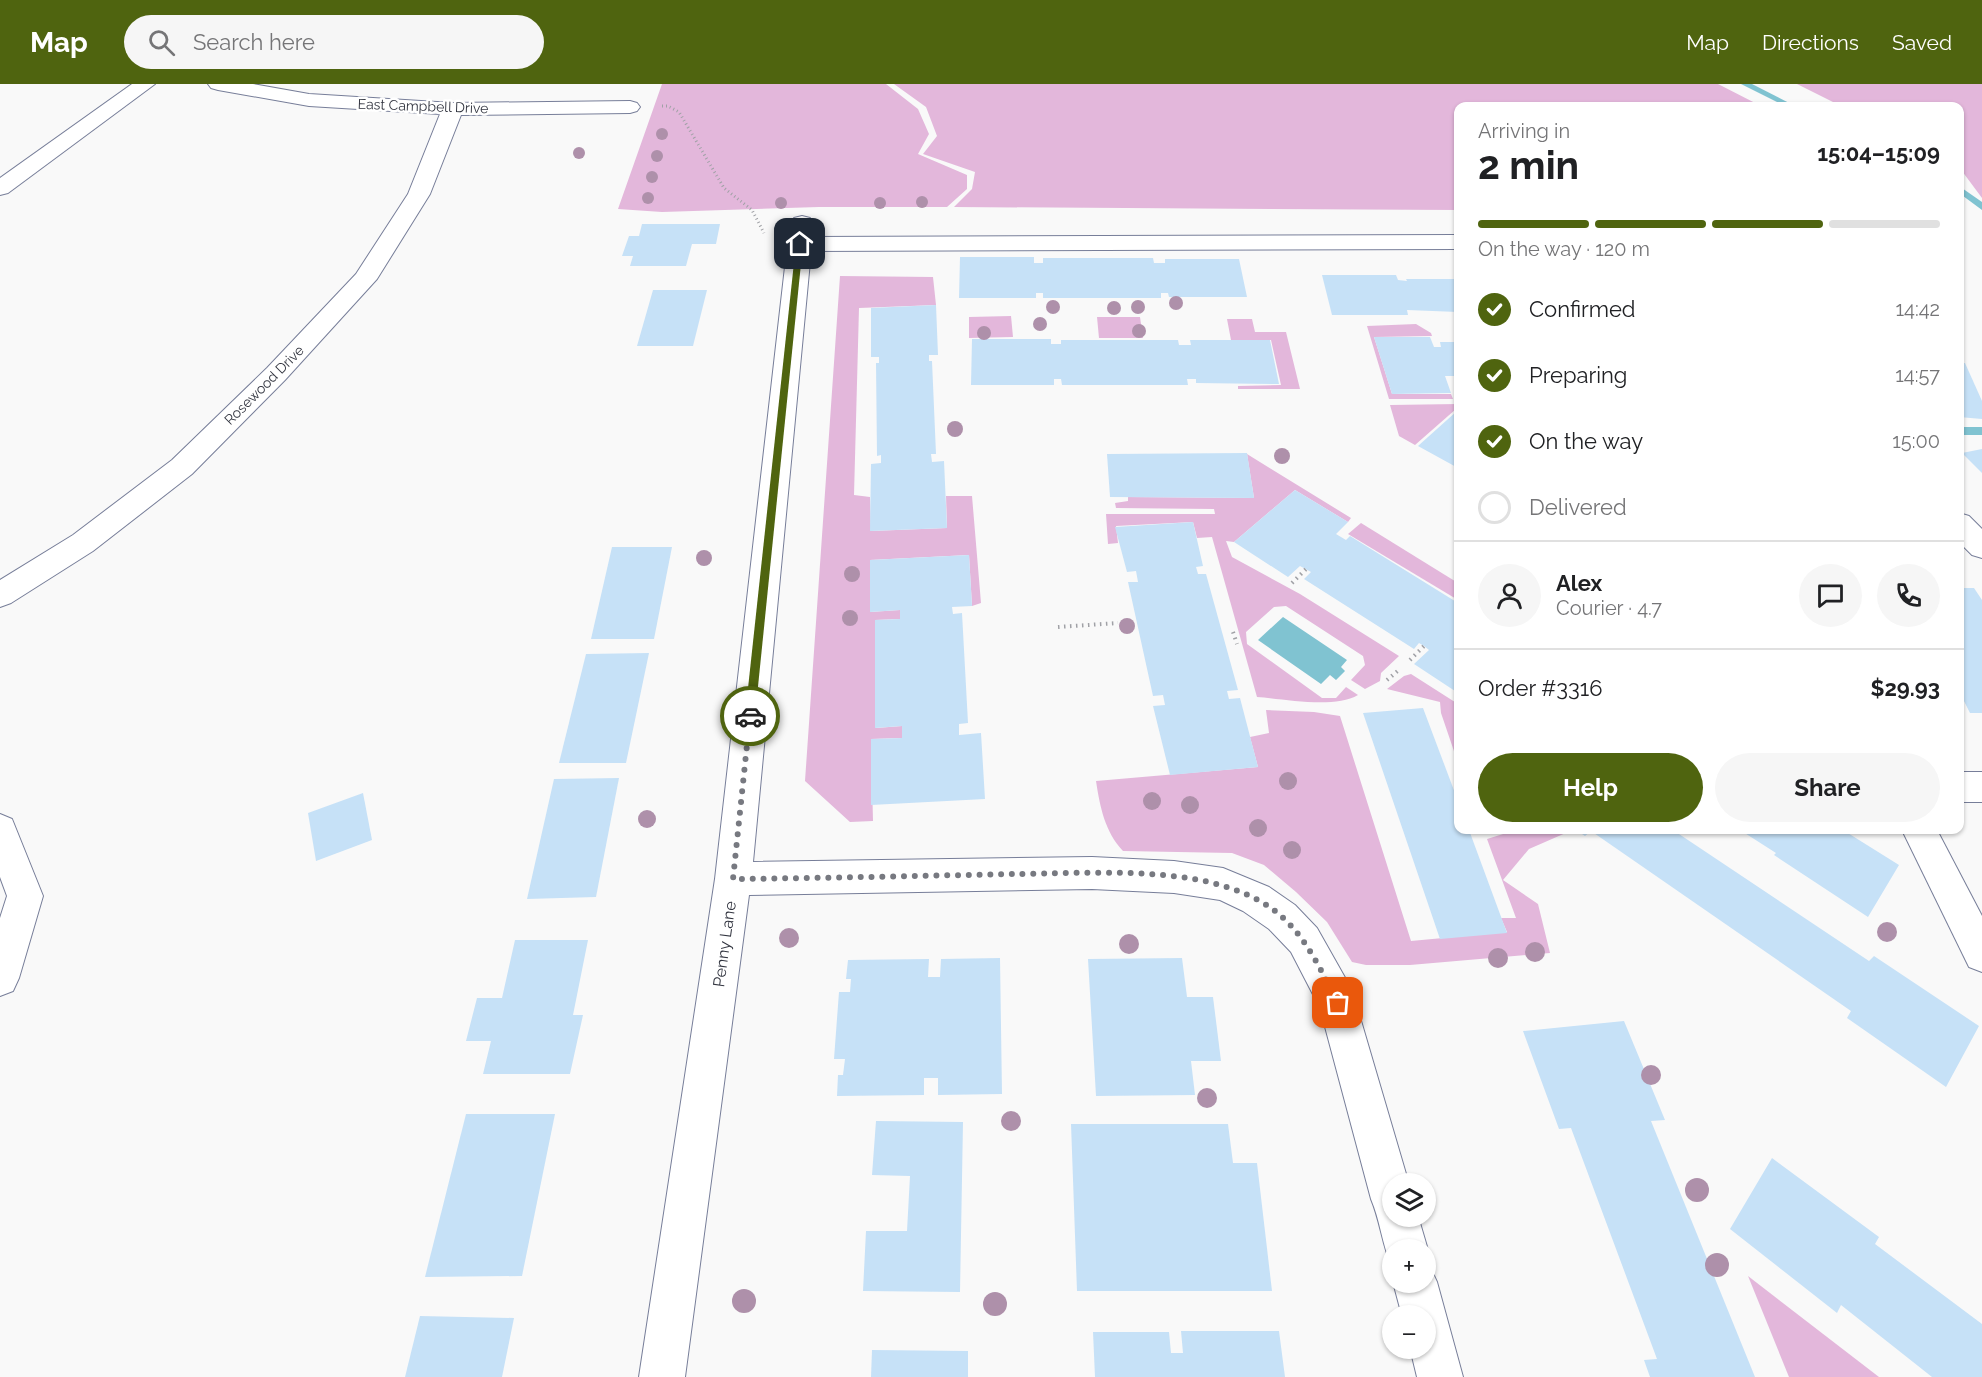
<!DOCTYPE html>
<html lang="en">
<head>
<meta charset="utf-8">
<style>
	body { margin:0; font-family:Raleway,sans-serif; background:#f6f6f6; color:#202124; height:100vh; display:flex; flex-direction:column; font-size:22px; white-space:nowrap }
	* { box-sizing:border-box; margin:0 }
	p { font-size:20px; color:#757577 }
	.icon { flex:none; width:33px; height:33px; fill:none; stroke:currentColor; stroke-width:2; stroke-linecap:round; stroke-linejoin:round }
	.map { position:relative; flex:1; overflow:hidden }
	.side { position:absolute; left:1454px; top:18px; width:510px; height:732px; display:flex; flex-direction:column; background:#fff; border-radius:12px; box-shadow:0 2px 4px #0004 }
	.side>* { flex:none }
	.controls { position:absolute; left:1382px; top:1089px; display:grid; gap:12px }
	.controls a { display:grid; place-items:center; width:54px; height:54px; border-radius:50%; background:#fff; box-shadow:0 2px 4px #0004; font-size:30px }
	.pin { position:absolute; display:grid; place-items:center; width:51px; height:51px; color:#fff; margin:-26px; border-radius:12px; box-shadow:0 3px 9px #0006 }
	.courier { position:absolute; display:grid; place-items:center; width:60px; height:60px; margin:-30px; border:4px solid #4f640f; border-radius:50%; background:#fff; color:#222; box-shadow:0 2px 8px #0007 }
	.overview em { font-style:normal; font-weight:700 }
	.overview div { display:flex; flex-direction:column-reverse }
	.overview { display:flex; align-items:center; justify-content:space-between; height:102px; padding:0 24px }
	h1 { font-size:39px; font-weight:700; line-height:45px }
	.bar { display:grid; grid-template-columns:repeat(4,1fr); gap:9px 6px; align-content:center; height:72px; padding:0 24px }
	.bar i { height:8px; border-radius:4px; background:#e0e0e0 }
	.bar .active { background:#4f640f }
	.bar p { grid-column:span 4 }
	.line { display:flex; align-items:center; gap:15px; padding:0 24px; border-top:2px solid #e0e0e0 }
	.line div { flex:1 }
	.round { display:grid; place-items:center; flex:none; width:63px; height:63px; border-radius:32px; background:#f6f6f6 }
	ol { padding:0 24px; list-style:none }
	li { display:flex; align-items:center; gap:18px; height:66px }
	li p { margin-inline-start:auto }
	li .icon { padding:6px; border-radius:50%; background:#4f640f; color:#fff; stroke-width:4 }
	li:last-child { color:#757577 }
	li i { width:33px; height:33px; border:3px solid #e0e0e0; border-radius:50% }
	.primary-button { display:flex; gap:12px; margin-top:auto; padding:12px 24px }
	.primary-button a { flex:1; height:69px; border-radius:36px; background:#4f640f; color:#fff; font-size:24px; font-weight:700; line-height:69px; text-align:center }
	.primary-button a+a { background:#f6f6f6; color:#202124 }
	header { display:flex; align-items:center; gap:36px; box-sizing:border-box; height:84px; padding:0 30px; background:#4f640f; color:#fff }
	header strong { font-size:28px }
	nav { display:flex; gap:33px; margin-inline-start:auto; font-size:21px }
	.search { width:420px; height:54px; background:#f6f6f6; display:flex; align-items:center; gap:15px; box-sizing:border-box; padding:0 21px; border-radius:33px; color:#757577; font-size:22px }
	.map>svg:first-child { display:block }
	.green { fill:#e3b7db }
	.water { fill:#80c3d1 }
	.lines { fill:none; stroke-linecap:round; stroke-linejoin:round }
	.stream { fill:#80c3d1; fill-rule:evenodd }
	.building { fill:#c6e1f7 }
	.street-casing { stroke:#777e99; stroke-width:2 }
	.path-far1 { stroke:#a0a1a6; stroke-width:3; stroke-dasharray:1 3; stroke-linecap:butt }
	.path { stroke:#a0a1a6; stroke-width:4; stroke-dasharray:1.5 4.5; stroke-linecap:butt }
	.street { fill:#fff; fill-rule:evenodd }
	.tree { fill:#ae90aa }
	.route { fill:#4f640f }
	.done { stroke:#777980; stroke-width:6; stroke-dasharray:0 10.8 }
	.labels { text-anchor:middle; stroke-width:5; stroke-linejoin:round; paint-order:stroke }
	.far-street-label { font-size:14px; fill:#31343f; stroke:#fff }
	.street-label { font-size:16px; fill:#31343f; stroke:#fff }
</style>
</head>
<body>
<header>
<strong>Map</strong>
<div class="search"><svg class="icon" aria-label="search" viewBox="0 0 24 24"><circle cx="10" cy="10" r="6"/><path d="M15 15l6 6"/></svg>Search here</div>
<nav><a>Map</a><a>Directions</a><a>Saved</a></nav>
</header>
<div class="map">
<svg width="1982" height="1293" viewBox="0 0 1982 1293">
	<rect width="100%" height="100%" fill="#f9f9f9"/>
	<g class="green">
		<polygon points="662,0 886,0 918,25 929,50 918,70 967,91 967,105 947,123 819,123 662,128 618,125"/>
		<polygon points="894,0 1718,0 1761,22 1458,22 1458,126 954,123 972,105 975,88 923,70 937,52 926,23"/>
		<polygon points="1797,0 1982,0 1982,114 1959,83 1959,22 1841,22"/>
		<polygon points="840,192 933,193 936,221 859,224 854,411 870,413 871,447 947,444 946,412 972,412 981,519 972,522 969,471 870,476 870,528 900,526 900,535 875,536 876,644 902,642 902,654 871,655 873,737 850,738 805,697"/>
		<polygon points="1011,232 1013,253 969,254 969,233"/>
		<polygon points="1097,233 1140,233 1143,254 1099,254"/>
		<polygon points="1227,235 1252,235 1255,248 1286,248 1300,305 1238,305 1238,302 1281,301 1271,256 1231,256"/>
		<polygon points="1416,240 1431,249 1432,252 1374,253 1392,310 1451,310 1453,315 1389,315 1367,242"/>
		<polygon points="1458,320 1458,326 1456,325 1415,361 1399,352 1390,321"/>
		<path d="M1247,370L1351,434L1348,438L1295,406L1234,458L1226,457L1232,473L1300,510L1399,572L1381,589L1380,597L1365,605L1351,596L1365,581L1363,572L1286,522L1274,523L1246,548L1247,560L1322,614H1336L1346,603L1358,611C1334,625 1285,615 1257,613L1212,453L1197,454L1193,438L1116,442L1118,459L1108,460L1106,430H1215L1214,425L1116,424L1115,419L1128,417V413L1254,414Z"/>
		<polygon points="1361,439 1458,499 1458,516 1348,450"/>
		<polygon points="1411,590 1458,620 1458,679 1441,629 1440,618 1387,605 1404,592"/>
		<path d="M1266,626L1314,628L1340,632L1411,857L1507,848L1501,834H1516L1487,755L1516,746H1565L1568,748L1529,765L1503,796L1538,820L1550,869L1410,881H1366L1352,878L1327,838L1296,808L1264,781L1232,769L1123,767C1105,748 1100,723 1096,697L1258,683L1250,653L1269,649Z"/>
		<polygon points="1748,1192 1879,1293 1789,1293"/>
	</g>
	<polygon class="water" points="1283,533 1347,576 1341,583 1345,587 1336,596 1330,591 1321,600 1258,556"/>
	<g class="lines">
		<g class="stream">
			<polygon points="1741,0 1752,0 1795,22 1785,22"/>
			<polygon points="1959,102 1982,118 1982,126 1959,109"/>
			<rect x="1959" y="343" width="23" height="8"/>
		</g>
	</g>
	<g class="building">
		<polygon points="642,140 720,140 716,160 692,160 686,182 630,182 633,172 622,172 629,152 639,152"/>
		<polygon points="960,173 1034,173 1034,179 1043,179 1043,174 1153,174 1154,179 1165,179 1165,175 1239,175 1247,213 1169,213 1168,209 1161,209 1161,214 1043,214 1043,209 1036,209 1036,214 959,214"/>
		<polygon points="1322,191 1396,191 1398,196 1407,197 1406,195 1458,195 1458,228 1407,226 1408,231 1332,231"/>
		<polygon points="653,206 707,206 693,262 637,262"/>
		<polygon points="936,221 938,271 929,271 929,277 932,277 936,370 931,370 932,378 944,377 947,444 870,447 871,380 881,379 881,371 877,372 876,279 879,279 879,273 871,273 871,224"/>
		<polygon points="1374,253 1430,253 1434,263 1441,263 1440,258 1458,258 1458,301 1455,292 1445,292 1451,309 1392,310"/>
		<polygon points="972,255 1051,255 1051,260 1061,260 1061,256 1178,256 1179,261 1191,261 1190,256 1270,256 1279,300 1196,299 1196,295 1187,295 1188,301 1062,301 1061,295 1054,295 1054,301 971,301"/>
		<polygon points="1959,279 1965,279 1982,317 1982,335 1959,333"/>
		<polygon points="1457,327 1458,327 1458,384 1418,362"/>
		<polygon points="1982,365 1982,389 1962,369"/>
		<polygon points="1247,369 1254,414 1110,413 1107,370"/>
		<polygon points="1295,406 1348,438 1336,450 1346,456 1350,452 1458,519 1455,522 1458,524 1458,609 1414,580 1429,566 1424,562 1419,559 1414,565 1304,495 1311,488 1300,482 1288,493 1234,458"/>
		<polygon points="1193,438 1203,482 1196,483 1198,490 1206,490 1238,606 1227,607 1229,615 1240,614 1258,683 1170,691 1153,622 1165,621 1163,611 1153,612 1128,498 1138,498 1136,487 1127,488 1115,443"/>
		<polygon points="612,463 672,463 654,555 591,555"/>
		<polygon points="969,471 972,522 952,523 953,530 962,529 968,639 959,640 959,651 981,649 985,715 871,721 871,655 902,654 902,642 875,644 875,536 900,535 900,526 870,528 870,476"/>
		<polygon points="1959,504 1974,504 1982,516 1982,629 1970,629 1963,615 1959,615"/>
		<polygon points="649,569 626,679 559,679 586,570"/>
		<polygon points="1423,624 1458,717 1458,746 1469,746 1507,849 1440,855 1363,629"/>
		<polygon points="619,694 596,813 527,815 554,695"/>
		<polygon points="363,709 372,756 316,777 308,729"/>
		<polygon points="1576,746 1673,746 1869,877 1874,872 1979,942 1946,1003 1847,934 1851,927 1591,747 1585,752"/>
		<polygon points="1740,746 1843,746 1899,781 1868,833 1774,771 1776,769"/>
		<polygon points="515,856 588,856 573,931 583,931 570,990 483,990 491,957 466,957 477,914 502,914"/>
		<polygon points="1000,874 1002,1010 938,1011 938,994 924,994 924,1011 837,1012 838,991 843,991 845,975 834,975 839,908 850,908 851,895 846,895 848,876 929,875 928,893 940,893 941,875"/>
		<polygon points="1182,874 1187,913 1213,913 1221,977 1191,977 1195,1011 1096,1012 1088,875"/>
		<polygon points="1624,937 1665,1036 1651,1037 1755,1293 1650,1293 1644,1276 1657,1275 1571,1044 1559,1045 1523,947"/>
		<polygon points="466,1030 555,1030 522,1192 425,1193"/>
		<polygon points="876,1037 963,1038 960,1208 863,1207 866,1147 907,1147 910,1092 872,1091"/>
		<polygon points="1071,1040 1228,1040 1233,1079 1257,1079 1272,1207 1077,1207"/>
		<polygon points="1772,1074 1879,1153 1875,1160 1982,1240 1982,1293 1932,1293 1841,1221 1837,1229 1730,1145"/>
		<polygon points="420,1232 514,1234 502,1293 405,1293"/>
		<polygon points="1181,1247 1279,1247 1285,1293 1095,1293 1093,1248 1169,1248 1171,1269 1183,1269"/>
		<polygon points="872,1266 968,1267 968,1293 871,1293"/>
	</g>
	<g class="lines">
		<defs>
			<g id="street">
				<polygon points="132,0 155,0 8,109 0,111 0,94"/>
				<polygon points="208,0 253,0 309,10 453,19 630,17 637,19 640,23 637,27 630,29 461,31 430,110 377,195 285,296 192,390 93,467 11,519 0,523 0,496 73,451 172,376 267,284 356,190 408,110 440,30 309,22 218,6 211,4"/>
				<path d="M802,132L810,134L814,139L812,153L1458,151V165L811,167L753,778L1092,773L1174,777L1223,784L1269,803L1295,821L1317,844L1352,906L1409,1100H1392V1132H1418L1428,1166L1425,1172V1166H1392L1391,1181C1382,1159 1380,1136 1371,1115L1320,924L1291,868L1269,845L1243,827L1220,816L1174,809L1092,805L749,811L685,1293H639L715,795L790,139L794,134Z"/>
				<polygon points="1959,429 1969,432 1982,445 1982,474 1972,471 1959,458"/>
				<rect x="1959" y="688" width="23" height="30"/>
				<polygon points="0,730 12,735 43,812 19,894 13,907 0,912 0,834 7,812 0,793"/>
				<polygon points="1902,746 1937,746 1982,832 1982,888 1969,883"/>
				<polygon points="1425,1180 1430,1183 1437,1198 1463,1293 1417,1293 1410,1264 1425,1264 1425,1232 1402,1232 1393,1198 1425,1198"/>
			</g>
		</defs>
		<use href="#street" class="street-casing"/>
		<polyline class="path-far1" points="662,22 668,22 679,28 724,104 752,126 764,149"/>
		<g class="path">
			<polyline points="1292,499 1306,485"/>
			<polyline points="1058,543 1118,539"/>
			<polyline points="1233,548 1237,560"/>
			<polyline points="1410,576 1424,562"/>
			<polyline points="1387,596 1400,585"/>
		</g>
		<use href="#street" class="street"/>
	</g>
	<g class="tree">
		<circle cx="662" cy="50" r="6"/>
		<circle cx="579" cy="69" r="6"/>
		<circle cx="657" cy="72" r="6"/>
		<circle cx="652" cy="93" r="6"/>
		<circle cx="648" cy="114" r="6"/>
		<circle cx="922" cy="118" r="6"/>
		<circle cx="781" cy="119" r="6"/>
		<circle cx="880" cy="119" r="6"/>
		<circle cx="1176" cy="219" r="7"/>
		<circle cx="1053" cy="223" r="7"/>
		<circle cx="1138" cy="223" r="7"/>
		<circle cx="1114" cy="224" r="7"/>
		<circle cx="1040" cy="240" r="7"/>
		<circle cx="1139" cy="247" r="7"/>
		<circle cx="984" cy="249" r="7"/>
		<circle cx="955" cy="345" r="8"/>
		<circle cx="1282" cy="372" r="8"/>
		<circle cx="704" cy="474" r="8"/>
		<circle cx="852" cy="490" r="8"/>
		<circle cx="850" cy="534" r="8"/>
		<circle cx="1127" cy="542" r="8"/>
		<circle cx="1288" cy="697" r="9"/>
		<circle cx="1152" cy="717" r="9"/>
		<circle cx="1190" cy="721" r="9"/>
		<circle cx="647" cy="735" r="9"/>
		<circle cx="1258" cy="744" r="9"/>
		<circle cx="1292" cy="766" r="9"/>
		<circle cx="1887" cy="848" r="10"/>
		<circle cx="789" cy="854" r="10"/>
		<circle cx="1129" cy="860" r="10"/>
		<circle cx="1535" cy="868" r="10"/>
		<circle cx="1498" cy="874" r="10"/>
		<circle cx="1651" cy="991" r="10"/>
		<circle cx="1207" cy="1014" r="10"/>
		<circle cx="1011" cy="1037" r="10"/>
		<circle cx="1697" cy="1106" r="12"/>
		<circle cx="1717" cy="1181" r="12"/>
		<circle cx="744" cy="1217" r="12"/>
		<circle cx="995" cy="1220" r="12"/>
	</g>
	<polygon class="route" points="800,158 803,160 755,632 750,636 745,632 796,160"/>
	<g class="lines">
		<path class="done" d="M750,632L733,795C826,794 919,792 1011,790C1085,790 1188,780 1254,814C1299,836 1316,877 1338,919"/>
	</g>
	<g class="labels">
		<g class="far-street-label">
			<text transform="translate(423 22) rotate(2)" y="5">East Campbell Drive</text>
			<text transform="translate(264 301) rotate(-45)" y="5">Rosewood Drive</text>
		</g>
		<g class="street-label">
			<text transform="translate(724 860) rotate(-82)" y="6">Penny Lane</text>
		</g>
	</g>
</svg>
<div class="controls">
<a><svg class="icon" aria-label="layers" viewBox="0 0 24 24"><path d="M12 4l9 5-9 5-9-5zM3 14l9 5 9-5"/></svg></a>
<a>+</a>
<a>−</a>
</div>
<div class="pin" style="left:1338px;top:919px;background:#ea580c"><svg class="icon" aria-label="bag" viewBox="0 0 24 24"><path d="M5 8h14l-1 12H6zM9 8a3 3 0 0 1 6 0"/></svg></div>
<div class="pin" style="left:800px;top:160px;background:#1f2937"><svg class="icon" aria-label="home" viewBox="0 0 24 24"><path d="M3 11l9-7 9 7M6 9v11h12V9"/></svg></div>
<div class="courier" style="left:750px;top:632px"><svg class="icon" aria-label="car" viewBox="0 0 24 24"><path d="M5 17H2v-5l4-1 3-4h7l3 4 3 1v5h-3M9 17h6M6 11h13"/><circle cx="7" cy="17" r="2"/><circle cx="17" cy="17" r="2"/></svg></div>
<section class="side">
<div class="overview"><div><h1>2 min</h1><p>Arriving in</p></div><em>15:04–15:09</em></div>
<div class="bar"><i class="active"></i><i class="active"></i><i class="active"></i><i></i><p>On the way · 120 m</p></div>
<ol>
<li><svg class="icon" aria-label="check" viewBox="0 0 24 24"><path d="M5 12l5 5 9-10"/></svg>Confirmed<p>14:42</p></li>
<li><svg class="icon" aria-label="check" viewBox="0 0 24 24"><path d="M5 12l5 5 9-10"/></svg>Preparing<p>14:57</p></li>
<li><svg class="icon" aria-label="check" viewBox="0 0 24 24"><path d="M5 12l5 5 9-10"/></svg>On the way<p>15:00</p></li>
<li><i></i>Delivered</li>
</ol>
<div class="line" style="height:108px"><a class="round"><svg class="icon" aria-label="person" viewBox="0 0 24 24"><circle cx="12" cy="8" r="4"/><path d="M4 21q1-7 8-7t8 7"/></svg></a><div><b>Alex</b><p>Courier · 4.7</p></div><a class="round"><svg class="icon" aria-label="chat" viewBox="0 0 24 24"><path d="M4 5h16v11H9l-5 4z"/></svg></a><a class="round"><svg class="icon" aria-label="phone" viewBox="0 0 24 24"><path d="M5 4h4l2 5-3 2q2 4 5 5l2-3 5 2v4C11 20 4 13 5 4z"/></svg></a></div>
<div class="line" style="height:78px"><div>Order #3316</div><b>$29.93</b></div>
<div class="primary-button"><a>Help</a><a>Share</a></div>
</section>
</div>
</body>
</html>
